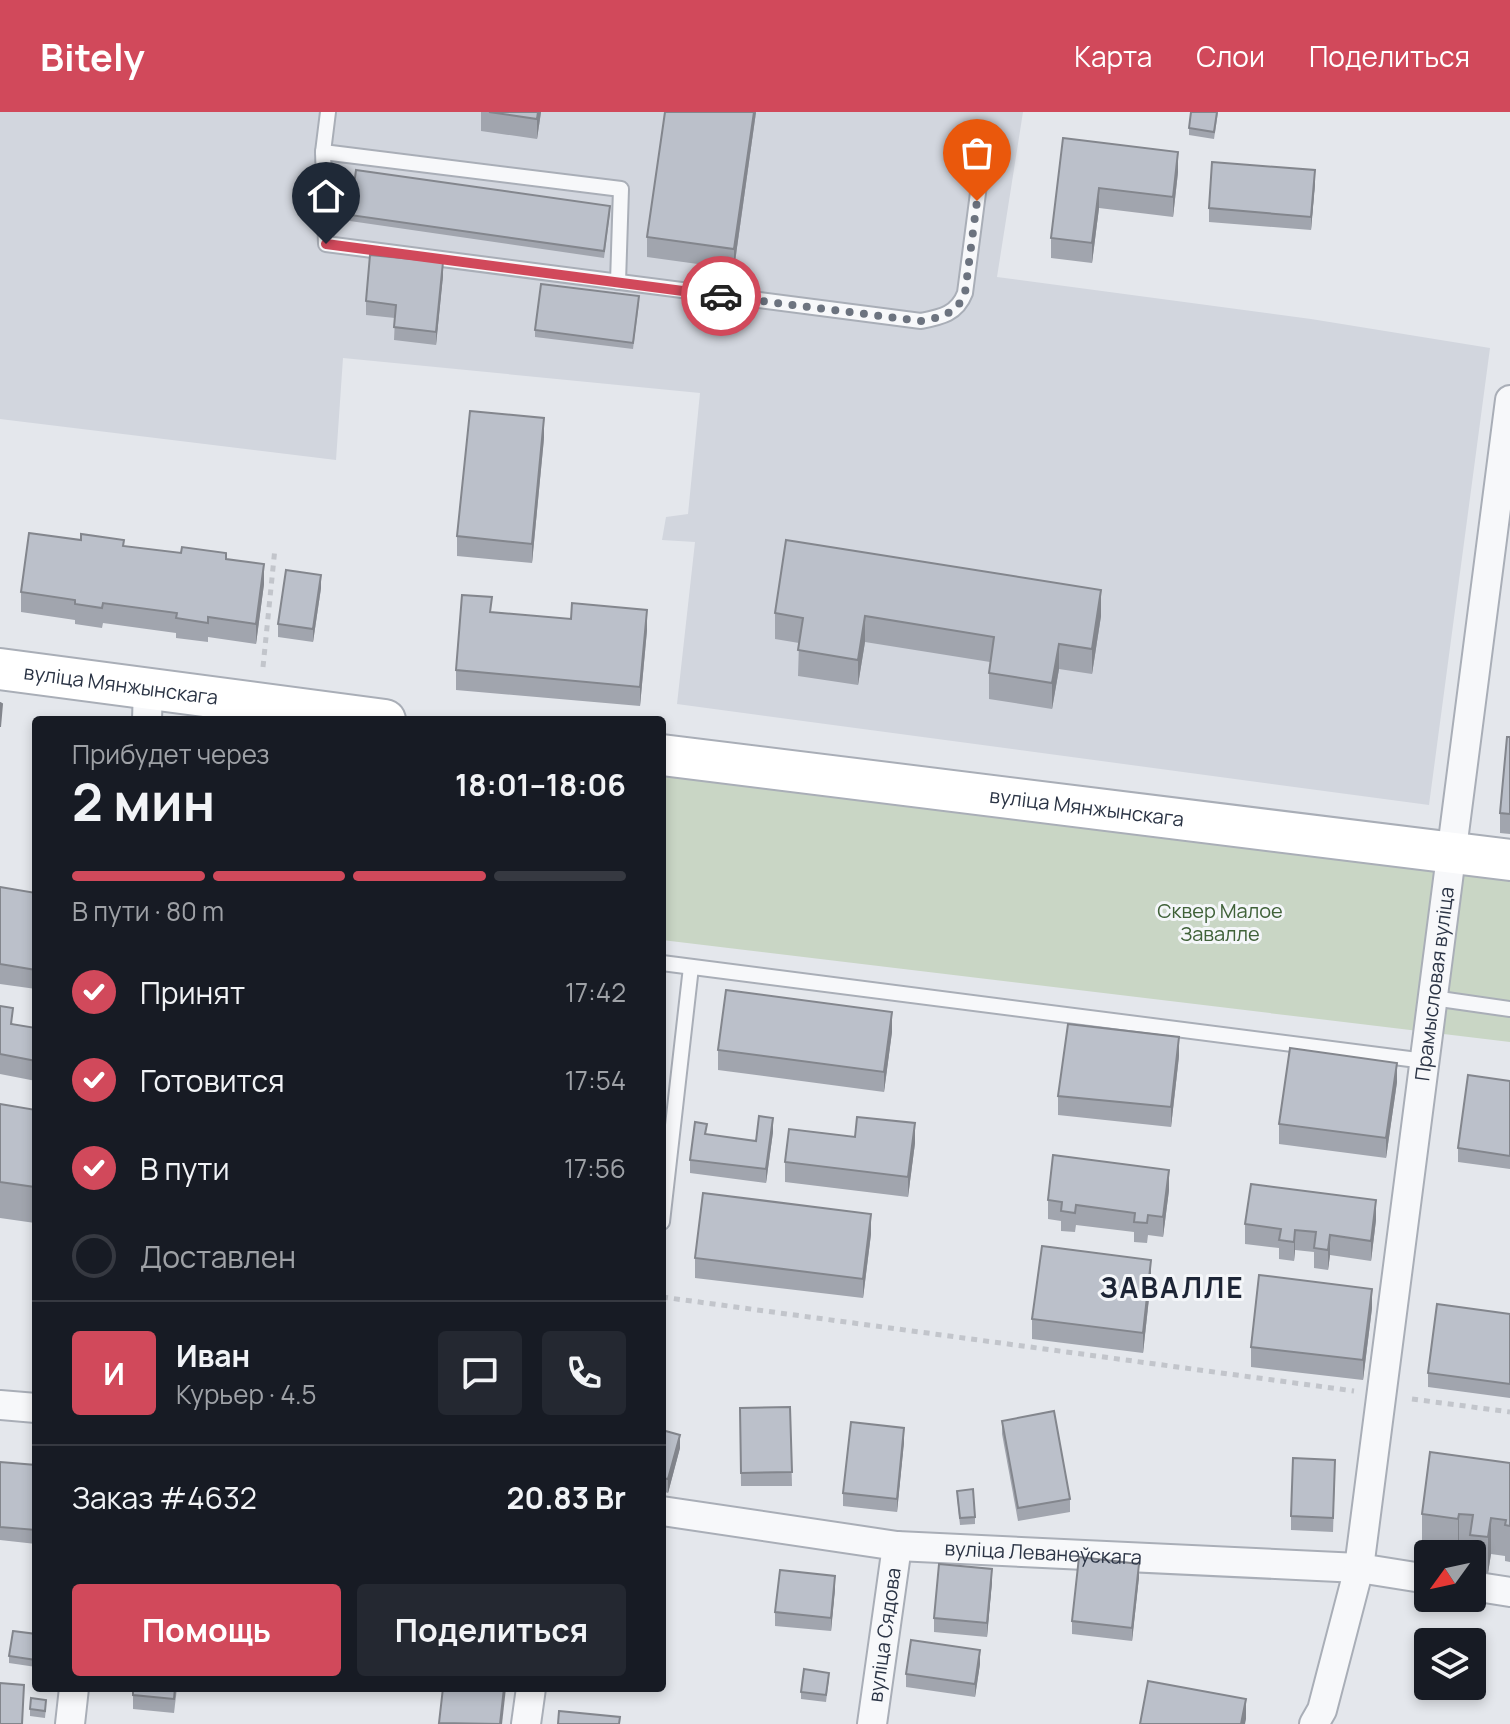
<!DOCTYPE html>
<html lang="ru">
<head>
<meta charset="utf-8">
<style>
	body { margin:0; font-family:Manrope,sans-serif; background:#242831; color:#f1f3f6; height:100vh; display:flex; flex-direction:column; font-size:30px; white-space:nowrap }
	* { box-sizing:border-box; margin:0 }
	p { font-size:26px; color:#9ea1a6 }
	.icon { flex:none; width:44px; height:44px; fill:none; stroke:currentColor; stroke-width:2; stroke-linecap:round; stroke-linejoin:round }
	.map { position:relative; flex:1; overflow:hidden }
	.drawer { position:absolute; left:32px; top:604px; width:634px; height:976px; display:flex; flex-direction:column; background:#171b24; border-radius:8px; box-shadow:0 4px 12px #0003 }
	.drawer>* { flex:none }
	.needle { width:52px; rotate:237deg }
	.buttons { position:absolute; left:1414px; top:1428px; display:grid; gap:16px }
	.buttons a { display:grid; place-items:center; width:72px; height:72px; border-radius:8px; background:#171b24; box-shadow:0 4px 12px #0003; font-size:40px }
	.pin { position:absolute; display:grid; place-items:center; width:68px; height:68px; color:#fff; margin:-82px -34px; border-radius:50% 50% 50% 0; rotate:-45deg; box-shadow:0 0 8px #0007 }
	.pin .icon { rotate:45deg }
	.courier { position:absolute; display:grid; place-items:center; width:80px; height:80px; margin:-40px; border:6px solid #d1495b; border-radius:50%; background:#fff; color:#222; box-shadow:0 2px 10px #0007 }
	.summary em { font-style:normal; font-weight:700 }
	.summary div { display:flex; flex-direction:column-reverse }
	.summary { display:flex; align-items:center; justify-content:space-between; height:136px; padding:0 40px }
	h1 { font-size:52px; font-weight:700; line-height:60px }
	.bar { display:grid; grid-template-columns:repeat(4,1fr); gap:12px 8px; align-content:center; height:96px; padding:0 40px }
	.bar i { height:10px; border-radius:6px; background:#363941 }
	.bar .active { background:#d1495b }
	.bar p { grid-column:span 4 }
	.line { display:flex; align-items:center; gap:20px; padding:0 40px; border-top:2px solid #363941 }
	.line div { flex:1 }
	.round { display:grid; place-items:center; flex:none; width:84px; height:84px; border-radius:8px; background:#242831 }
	ol { padding:0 40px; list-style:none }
	li { display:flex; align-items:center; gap:24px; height:88px }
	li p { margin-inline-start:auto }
	li .icon { padding:8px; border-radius:50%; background:#d1495b; color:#fff; stroke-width:4 }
	li:last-child { color:#9ea1a6 }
	li i { width:44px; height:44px; border:4px solid #363941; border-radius:50% }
	.action { display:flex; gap:16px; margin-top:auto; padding:16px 40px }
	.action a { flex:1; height:92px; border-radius:8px; background:#d1495b; color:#fff; font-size:32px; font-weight:700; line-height:92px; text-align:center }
	.action a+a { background:#242831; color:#f1f3f6 }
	header { display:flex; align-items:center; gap:48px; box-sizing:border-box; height:112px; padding:0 40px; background:#d1495b; color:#fff }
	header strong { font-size:38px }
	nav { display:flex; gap:44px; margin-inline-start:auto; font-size:28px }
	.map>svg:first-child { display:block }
	.built { fill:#d2d6de }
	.green { fill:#c9d6c5 }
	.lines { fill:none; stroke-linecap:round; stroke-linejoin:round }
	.lane-casing { stroke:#a9aeb7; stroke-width:18 }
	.street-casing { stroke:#a9aeb7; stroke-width:32 }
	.secondary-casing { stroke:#a9aeb7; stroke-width:44 }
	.path { stroke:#c2c5cb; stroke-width:5; stroke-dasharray:6 6; stroke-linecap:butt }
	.lane { stroke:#f7f8fa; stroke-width:14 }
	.street { stroke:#f7f8fa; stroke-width:28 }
	.secondary { stroke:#fff; stroke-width:40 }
	.wall { fill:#a1a5ae }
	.shaded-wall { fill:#83868d }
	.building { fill:#bbc0ca; stroke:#83868d; stroke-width:2 }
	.done { stroke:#6c737f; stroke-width:8; stroke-dasharray:0 14.4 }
	.route { stroke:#d1495b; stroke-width:10 }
	.labels { text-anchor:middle; stroke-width:6; stroke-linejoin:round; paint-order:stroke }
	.street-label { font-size:20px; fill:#2b3445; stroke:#f4f6f9 }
	.park-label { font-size:20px; fill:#3f6138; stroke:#f4f6f9 }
	.district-label { font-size:28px; font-weight:bold; letter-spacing:2px; fill:#1d2536; stroke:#f4f6f9 }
</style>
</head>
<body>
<header>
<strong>Bitely</strong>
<nav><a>Карта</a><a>Слои</a><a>Поделиться</a></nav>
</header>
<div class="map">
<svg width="1510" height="1612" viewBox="0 0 1510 1612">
	<rect width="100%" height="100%" fill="#e4e7ec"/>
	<polygon class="built" points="0,0 1023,0 997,165 1311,207 1490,236 1429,693 677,592 695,430 662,428 666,405 688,402 700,281 343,246 336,348 0,307"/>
	<polygon class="green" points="662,661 1510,760 1510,930 662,828"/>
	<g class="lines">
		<defs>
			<g id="lane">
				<path d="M328,0L323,40L326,132L921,209C941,205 957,202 965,181L985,27"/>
				<polyline points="323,40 621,77 618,170"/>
				<polyline points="662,851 1425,949"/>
				<polyline points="1433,886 1510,897"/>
				<polyline points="662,1110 691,855"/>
			</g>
			<g id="street">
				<polyline points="147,608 148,575"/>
				<polyline points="0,1293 36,1296"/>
				<path id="s1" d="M662,1399L897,1434L1359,1456L1428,1467"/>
				<polyline points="1472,1474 1510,1480"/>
				<polyline points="70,1612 74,1576"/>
				<polyline points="526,1612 531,1576"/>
				<path id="s2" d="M872,1612L897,1434"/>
				<path id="s3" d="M1314,1612L1322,1598L1359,1456L1510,288"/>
			</g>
			<g id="secondary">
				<path id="s4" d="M0,557L385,608"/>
				<path id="s5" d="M662,643L1510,748"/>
			</g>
		</defs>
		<use href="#lane" class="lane-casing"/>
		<use href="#street" class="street-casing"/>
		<use href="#secondary" class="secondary-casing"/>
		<g class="path">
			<polyline points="263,555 275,436"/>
			<polyline points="662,1185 1354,1279"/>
			<polyline points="1412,1287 1510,1300"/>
		</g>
		<use href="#lane" class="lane"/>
		<use href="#street" class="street"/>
		<use href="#secondary" class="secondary"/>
	</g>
	<g class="wall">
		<polygon points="481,0 541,0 537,27 481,19"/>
		<polygon points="756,0 734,157 647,145 647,125"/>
		<polygon points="1218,0 1214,27 1189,23 1189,16"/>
		<polygon points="1063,26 1178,60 1173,105 1099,96 1092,151 1051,146 1051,126"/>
		<polygon points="1315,72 1311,118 1209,110 1209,96"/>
		<polygon points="610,101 604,146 350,109 350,103"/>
		<polygon points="443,164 436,233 394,228 395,206 366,203 366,189"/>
		<polygon points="639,191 633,237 535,225 535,218"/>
		<polygon points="544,326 532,451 457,444 457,424"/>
		<polygon points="124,434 226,447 264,472 256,532 208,525 208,530 176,526 176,521 103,511 102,516 75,512 75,508 21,500 21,480"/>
		<polygon points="321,476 313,530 278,525 278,512"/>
		<polygon points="492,500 571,507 647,518 640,594 456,578 456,558"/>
		<polygon points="775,501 1101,504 1092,562 1059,557 1052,597 989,587 989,561 990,550 865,530 858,573 798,564 799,531 775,527"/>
		<polygon points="1510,625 1510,722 1500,721 1500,701"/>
		<polygon points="0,775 36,781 36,877 0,872"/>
		<polygon points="0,894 13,912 36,916 36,969 0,962"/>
		<polygon points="892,920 884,980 718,958 718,938"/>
		<polygon points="1179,944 1171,1015 1058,1003 1058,984"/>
		<polygon points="1510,969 1510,1057 1458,1050 1458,1036"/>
		<polygon points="1397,970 1386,1046 1279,1032 1279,1012"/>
		<polygon points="0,992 36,998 35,1111 0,1106"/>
		<polygon points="773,1020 766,1071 690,1061 690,1048 707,1023 756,1029"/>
		<polygon points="915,1031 908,1085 785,1070 785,1050"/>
		<polygon points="1169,1078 1163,1125 1148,1123 1147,1131 1134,1130 1134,1120 1076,1113 1075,1120 1061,1119 1061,1109 1048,1107 1048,1088"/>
		<polygon points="1376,1108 1371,1149 1330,1143 1328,1158 1314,1156 1314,1140 1295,1138 1294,1149 1279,1147 1279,1136 1245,1132 1245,1112"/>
		<polygon points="871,1122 863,1186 695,1166 695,1146"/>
		<polygon points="1151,1168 1143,1241 1032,1227 1032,1207"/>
		<polygon points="1372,1196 1363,1268 1251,1255 1251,1235"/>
		<polygon points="1510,1202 1510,1286 1428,1275 1428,1261"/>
		<polygon points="790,1295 792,1374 741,1374 740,1296"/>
		<polygon points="1002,1309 1070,1387 1070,1400 1018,1409 1002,1322"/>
		<polygon points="662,1318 680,1336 668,1381 662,1379"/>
		<polygon points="904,1330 897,1400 843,1394 843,1381"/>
		<polygon points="0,1350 36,1353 36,1432 0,1428"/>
		<polygon points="1510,1351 1510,1450 1505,1449 1505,1444 1491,1442 1488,1461 1472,1459 1472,1442 1470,1442 1470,1439 1459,1438 1458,1442 1452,1442 1422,1438 1422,1402"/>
		<polygon points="1335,1361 1333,1420 1291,1418 1291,1404"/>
		<polygon points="957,1385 975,1405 975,1412 960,1413"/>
		<polygon points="1139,1465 1132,1529 1072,1522 1072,1509"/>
		<polygon points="992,1470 987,1525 934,1520 934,1506"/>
		<polygon points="835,1477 831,1519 775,1514 775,1500"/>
		<polygon points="36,1522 36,1555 9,1551 9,1544"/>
		<polygon points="980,1552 975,1585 906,1575 906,1562"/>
		<polygon points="829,1567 826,1590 801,1587 801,1580"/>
		<polygon points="133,1576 177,1576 174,1601 133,1597"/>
		<polygon points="46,1595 45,1606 30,1604 30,1597"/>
	</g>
	<g class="shaded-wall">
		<polygon points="538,0 541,0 537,27 537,7"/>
		<polygon points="754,0 756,0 734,157 734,137"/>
		<polygon points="1178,40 1178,60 1173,105 1173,85"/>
		<polygon points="1315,58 1315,72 1311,118 1311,105"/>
		<polygon points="1099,76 1099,96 1092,151 1092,131"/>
		<polygon points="443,150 443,164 436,233 436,220"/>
		<polygon points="544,306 544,326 532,451 532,432"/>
		<polygon points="264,452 264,472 256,532 256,512"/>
		<polygon points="321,463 321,476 313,530 313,517"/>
		<polygon points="1101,478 1101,504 1092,562 1092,537"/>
		<polygon points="647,498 647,518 640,594 640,575"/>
		<polygon points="865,504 865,530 858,573 858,548"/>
		<polygon points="1059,532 1059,557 1052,597 1052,571"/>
		<polygon points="892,900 892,920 884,980 884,960"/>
		<polygon points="1179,925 1179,944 1171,1015 1171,995"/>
		<polygon points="1397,951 1397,970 1386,1046 1386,1026"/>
		<polygon points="773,1006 773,1020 766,1071 766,1057"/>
		<polygon points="915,1011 915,1031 908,1085 908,1065"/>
		<polygon points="1169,1058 1169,1078 1163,1125 1163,1105"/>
		<polygon points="36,1070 36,1106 35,1111 35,1075"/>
		<polygon points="1376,1088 1376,1108 1371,1149 1371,1129"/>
		<polygon points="871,1102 871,1122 863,1186 863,1167"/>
		<polygon points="1295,1118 1295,1138 1294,1149 1294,1130"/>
		<polygon points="1330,1123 1330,1143 1328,1158 1328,1138"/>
		<polygon points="1151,1148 1151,1168 1143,1241 1143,1221"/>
		<polygon points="1372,1177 1372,1196 1363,1268 1363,1248"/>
		<polygon points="904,1316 904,1330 897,1400 897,1387"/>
		<polygon points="680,1323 680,1336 668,1381 668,1367"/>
		<polygon points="1459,1402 1459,1438 1458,1442 1458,1407"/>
		<polygon points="1491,1406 1491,1442 1488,1461 1488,1425"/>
		<polygon points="1139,1452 1139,1465 1132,1529 1132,1516"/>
		<polygon points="992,1457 992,1470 987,1525 987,1511"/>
		<polygon points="835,1464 835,1477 831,1519 831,1506"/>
		<polygon points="980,1538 980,1552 975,1585 975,1572"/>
		<polygon points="504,1576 506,1576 502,1612 500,1612"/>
		<polygon points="1246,1587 1246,1607 1245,1612 1241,1612"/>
	</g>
	<g class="building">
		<polygon points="489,0 538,0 537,7"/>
		<polygon points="665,0 754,0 734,137 647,125"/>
		<polygon points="1191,0 1217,0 1214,20 1189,16"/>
		<polygon points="1063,26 1178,40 1173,85 1099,76 1092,131 1051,126"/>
		<polygon points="1212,50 1315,58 1311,105 1209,96"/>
		<polygon points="356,58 610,94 604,139 350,103"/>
		<polygon points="370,143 443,150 436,220 394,215 396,193 366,189"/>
		<polygon points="541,172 639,184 633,231 535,218"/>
		<polygon points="470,299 544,306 532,432 457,424"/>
		<polygon points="29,421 81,428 81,422 124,428 123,434 181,441 182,435 226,441 226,447 264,452 256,512 208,505 208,511 176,506 177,501 103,491 102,496 75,492 75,488 21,480"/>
		<polygon points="786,428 1101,478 1092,537 1059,532 1052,571 989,561 994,525 865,504 858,548 798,538 803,506 775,501"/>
		<polygon points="286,458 321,463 313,517 278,512"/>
		<polygon points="462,483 492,485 490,500 571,507 572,491 647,498 640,575 456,558"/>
		<polygon points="0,591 2,592 0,615"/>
		<polygon points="1507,625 1510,625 1510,702 1500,701"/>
		<polygon points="0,775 36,781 36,858 0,852"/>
		<polygon points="726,878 892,900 884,960 718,938"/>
		<polygon points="0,894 13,896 11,912 36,916 36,949 0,942"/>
		<polygon points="1068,912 1179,925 1171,995 1058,984"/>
		<polygon points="1290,936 1397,951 1386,1026 1279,1012"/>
		<polygon points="1468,963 1510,969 1510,1044 1458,1036"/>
		<polygon points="0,992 36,998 35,1075 0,1070"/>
		<polygon points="759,1004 773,1006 766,1057 690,1048 695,1010 707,1012 705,1022 756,1029"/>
		<polygon points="857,1005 915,1011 908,1065 785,1050 789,1017 855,1025"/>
		<polygon points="1053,1043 1169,1058 1163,1105 1148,1103 1147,1111 1134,1110 1135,1101 1076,1093 1075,1101 1061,1099 1062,1090 1048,1088"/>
		<polygon points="1251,1072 1376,1088 1371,1129 1330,1123 1328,1138 1314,1136 1316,1120 1295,1118 1294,1130 1279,1128 1281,1117 1245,1112"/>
		<polygon points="703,1081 871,1102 863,1167 695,1146"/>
		<polygon points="1042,1134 1151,1148 1143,1221 1032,1207"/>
		<polygon points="1259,1163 1372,1177 1363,1248 1251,1235"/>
		<polygon points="1437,1192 1510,1202 1510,1272 1428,1261"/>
		<polygon points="790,1295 792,1360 741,1361 740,1296"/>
		<polygon points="1054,1299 1070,1387 1018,1396 1002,1309"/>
		<polygon points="851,1310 904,1316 897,1387 843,1381"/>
		<polygon points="662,1318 680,1323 668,1367 662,1366"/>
		<polygon points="1430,1340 1510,1351 1510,1414 1505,1413 1506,1408 1491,1406 1488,1425 1470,1423 1473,1403 1459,1402 1458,1407 1422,1402"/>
		<polygon points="1293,1346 1335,1348 1333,1406 1291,1404"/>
		<polygon points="0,1350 36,1353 36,1418 0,1415"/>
		<polygon points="973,1377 975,1405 960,1406 957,1379"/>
		<polygon points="1079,1445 1139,1452 1132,1516 1072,1509"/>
		<polygon points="939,1452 992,1457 987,1511 934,1506"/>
		<polygon points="780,1458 835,1464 831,1506 775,1500"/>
		<polygon points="13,1519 36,1522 36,1548 9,1544"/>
		<polygon points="911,1528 980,1538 975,1572 906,1562"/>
		<polygon points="804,1557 829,1561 826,1583 801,1580"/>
		<polygon points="1148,1569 1246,1587 1241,1612 1140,1612"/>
		<polygon points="0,1571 24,1573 22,1612 0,1612"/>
		<polygon points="133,1576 175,1576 174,1587 133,1583"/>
		<polygon points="443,1576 504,1576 500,1612 439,1611"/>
		<polygon points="31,1586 46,1588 45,1599 30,1597"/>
		<polygon points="559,1599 620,1605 619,1612 558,1612"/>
	</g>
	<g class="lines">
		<path class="done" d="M721,184L921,209C941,205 957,202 965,181L977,89"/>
		<polyline class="route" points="326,132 721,184"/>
	</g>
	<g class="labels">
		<g class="street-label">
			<text dy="7" stroke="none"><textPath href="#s4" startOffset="122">вуліца Мянжынскага</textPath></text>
			<text dy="7" stroke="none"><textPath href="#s5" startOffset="428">вуліца Мянжынскага</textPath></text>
			<text dy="7" stroke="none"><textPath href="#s3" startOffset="752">Прамысловая вуліца</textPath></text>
			<text dy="7" stroke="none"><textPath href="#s1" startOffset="384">вуліца Леванеўскага</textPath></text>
			<text dy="7" stroke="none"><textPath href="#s2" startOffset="90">вуліца Сядова</textPath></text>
		</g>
		<g class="park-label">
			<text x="1220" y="806">Сквер Малое<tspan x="1220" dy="23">Завалле</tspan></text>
		</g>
		<g class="district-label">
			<text x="1172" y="1186">ЗАВАЛЛЕ</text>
		</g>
	</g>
</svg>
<div class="buttons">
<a><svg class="needle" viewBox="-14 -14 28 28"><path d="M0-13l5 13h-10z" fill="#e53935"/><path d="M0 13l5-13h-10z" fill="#9ea1a6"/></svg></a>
<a><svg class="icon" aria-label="layers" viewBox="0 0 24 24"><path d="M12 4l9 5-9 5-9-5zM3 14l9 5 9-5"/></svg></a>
</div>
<div class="pin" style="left:977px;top:89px;background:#ea580c"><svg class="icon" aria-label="bag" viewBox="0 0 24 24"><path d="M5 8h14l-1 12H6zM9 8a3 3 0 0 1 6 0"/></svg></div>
<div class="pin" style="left:326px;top:132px;background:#1f2937"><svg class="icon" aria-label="home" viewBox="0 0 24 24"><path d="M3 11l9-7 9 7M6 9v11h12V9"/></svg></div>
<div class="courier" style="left:721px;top:184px"><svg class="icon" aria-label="car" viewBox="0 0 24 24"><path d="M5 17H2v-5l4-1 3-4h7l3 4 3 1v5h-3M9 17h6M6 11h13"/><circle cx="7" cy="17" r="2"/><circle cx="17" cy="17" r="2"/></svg></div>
<section class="drawer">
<div class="summary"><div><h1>2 мин</h1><p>Прибудет через</p></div><em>18:01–18:06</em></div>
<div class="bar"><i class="active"></i><i class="active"></i><i class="active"></i><i></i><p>В пути · 80 m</p></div>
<ol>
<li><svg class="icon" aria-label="check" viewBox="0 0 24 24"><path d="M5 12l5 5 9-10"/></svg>Принят<p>17:42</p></li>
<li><svg class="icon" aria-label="check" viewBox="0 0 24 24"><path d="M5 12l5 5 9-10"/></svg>Готовится<p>17:54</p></li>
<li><svg class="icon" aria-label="check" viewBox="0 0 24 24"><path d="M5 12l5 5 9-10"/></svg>В пути<p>17:56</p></li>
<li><i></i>Доставлен</li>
</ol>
<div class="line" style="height:144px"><b class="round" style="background:#d1495b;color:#fff">И</b><div><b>Иван</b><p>Курьер · 4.5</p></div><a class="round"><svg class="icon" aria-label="chat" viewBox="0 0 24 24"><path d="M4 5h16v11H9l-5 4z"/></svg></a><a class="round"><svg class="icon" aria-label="phone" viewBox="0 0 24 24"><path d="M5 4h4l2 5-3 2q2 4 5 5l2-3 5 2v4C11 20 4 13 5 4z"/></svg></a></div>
<div class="line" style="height:104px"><div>Заказ #4632</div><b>20.83 Br</b></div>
<div class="action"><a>Помощь</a><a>Поделиться</a></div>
</section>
</div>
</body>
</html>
